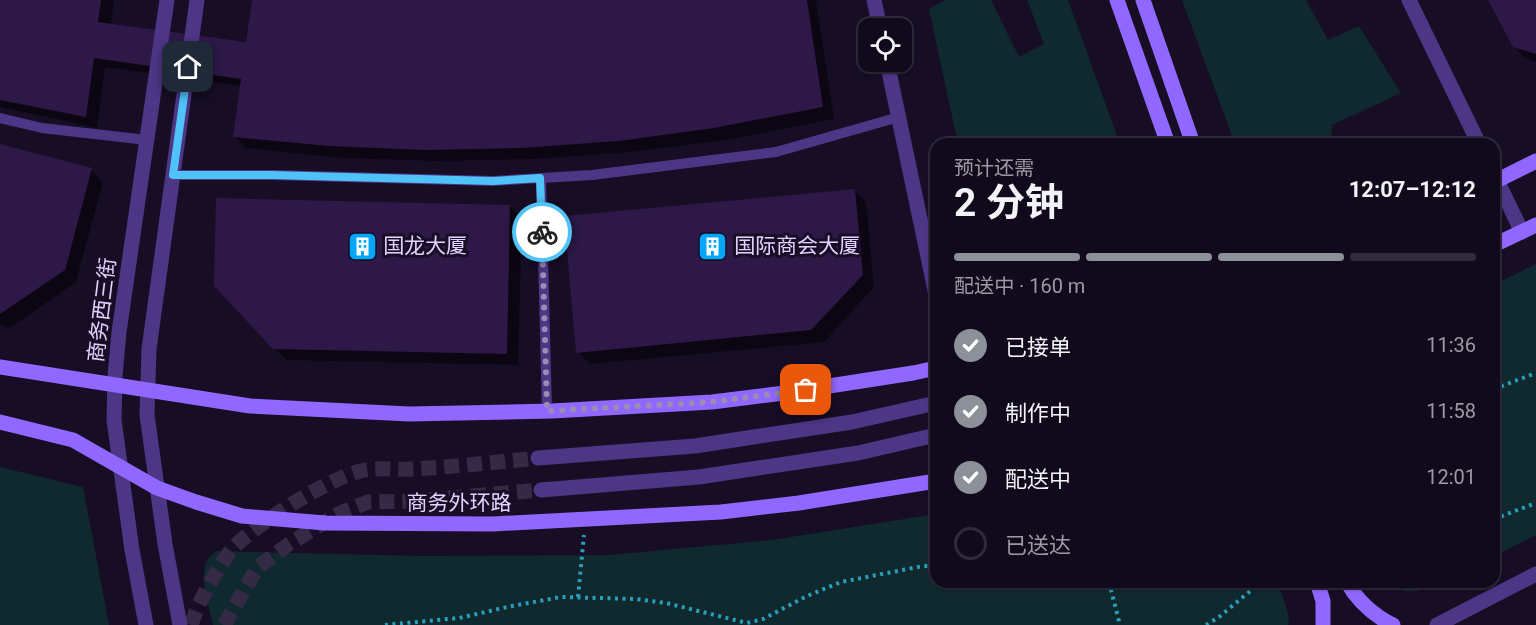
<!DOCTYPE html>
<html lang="zh">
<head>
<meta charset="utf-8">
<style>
	body { margin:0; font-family:Roboto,"Noto Sans SC",sans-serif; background:#1a1325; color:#f1f3f6; height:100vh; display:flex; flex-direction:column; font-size:22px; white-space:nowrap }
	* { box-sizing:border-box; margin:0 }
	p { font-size:20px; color:#9c9aa3 }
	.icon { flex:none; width:33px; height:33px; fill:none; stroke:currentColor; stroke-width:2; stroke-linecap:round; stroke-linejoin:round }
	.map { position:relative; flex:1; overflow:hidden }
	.panel { position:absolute; left:930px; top:138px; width:570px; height:450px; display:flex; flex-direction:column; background:#110a1c; border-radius:18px; box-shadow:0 2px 4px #0004,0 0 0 2px #302b3b }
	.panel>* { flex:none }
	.fabs { position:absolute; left:858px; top:18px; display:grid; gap:12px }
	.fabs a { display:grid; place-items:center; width:54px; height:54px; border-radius:12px; background:#110a1c; box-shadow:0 2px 4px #0004,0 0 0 2px #302b3b; font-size:30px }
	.pin { position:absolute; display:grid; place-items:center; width:51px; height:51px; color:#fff; margin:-26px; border-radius:12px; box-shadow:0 3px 9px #0006 }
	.courier { position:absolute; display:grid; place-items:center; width:60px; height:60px; margin:-30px; border:4px solid #4fc3f7; border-radius:50%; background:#fff; color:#222; box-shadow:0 2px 8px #0007 }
	.headline em { font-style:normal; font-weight:700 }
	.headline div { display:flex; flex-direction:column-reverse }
	.headline { display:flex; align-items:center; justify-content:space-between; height:102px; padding:0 24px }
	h1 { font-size:39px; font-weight:700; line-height:45px }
	.bar { display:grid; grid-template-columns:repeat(4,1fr); gap:9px 6px; align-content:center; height:72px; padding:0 24px }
	.bar i { height:8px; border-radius:4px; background:#302b3b }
	.bar .current { background:#8c9099 }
	.bar p { grid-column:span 4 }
	ol { padding:0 24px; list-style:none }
	li { display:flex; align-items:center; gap:18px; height:66px }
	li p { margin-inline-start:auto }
	li .icon { padding:6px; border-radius:50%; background:#8c9099; color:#fff; stroke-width:4 }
	li:last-child { color:#9c9aa3 }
	li i { width:33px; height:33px; border:3px solid #302b3b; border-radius:50% }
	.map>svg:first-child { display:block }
	.green { fill:#10292f }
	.shadow { fill:#0007 }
	.building { fill:#2d1847 }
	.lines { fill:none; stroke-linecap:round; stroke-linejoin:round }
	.street-tunnel { stroke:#352a46; stroke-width:15; stroke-dasharray:15 8; stroke-linecap:butt }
	.path { stroke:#29a0bb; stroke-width:4; stroke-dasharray:3 4.5; stroke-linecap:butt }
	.lane { stroke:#4d3686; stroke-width:10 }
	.street { stroke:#4d3686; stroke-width:15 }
	.secondary { stroke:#9168ff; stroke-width:15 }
	.done { stroke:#9b8cb3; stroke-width:6; stroke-dasharray:0 10.8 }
	.route { stroke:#4fc3f7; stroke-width:8 }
	.labels { text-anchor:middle; stroke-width:6; stroke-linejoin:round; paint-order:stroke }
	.poi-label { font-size:21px; fill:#e2d1ff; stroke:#170d25; text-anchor:start }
	.street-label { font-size:21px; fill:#e2d1ff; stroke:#170d25 }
</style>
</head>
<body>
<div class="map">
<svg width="1536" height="625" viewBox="0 0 1536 625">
	<rect width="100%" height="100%" fill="#170d25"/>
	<g class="green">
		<polygon points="945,0 991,0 1019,57 1044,44 1027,0 1068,0 1120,144 958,144 929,9"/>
		<polygon points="1182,0 1306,0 1328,40 1359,26 1401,93 1332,125 1331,144 1235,144"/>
		<polygon points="1536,264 1536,535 1494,556 1494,285"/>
		<polygon points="0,467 83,487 109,625 0,625"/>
		<path d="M936,514V582H1278L1289,617L1288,625H213C209,603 193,566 216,551L425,556L609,555L772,540Z"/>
		<path d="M1387,582H1440C1419,592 1410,596 1388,585Z"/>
	</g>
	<g class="shadow">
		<polygon points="0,0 114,0 111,25 247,46 254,0 816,0 834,119 727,140 631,152 535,159 438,161 342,158 246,148 234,136 241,86 105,67 97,128 0,107"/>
		<polygon points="1490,0 1536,0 1536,62 1526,59 1514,46"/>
		<polygon points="0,146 91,170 103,182 76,282 10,328 0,325"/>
		<polygon points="854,190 866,202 874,287 824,342 590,364 578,352"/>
		<polygon points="510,207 522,218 518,365 287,360 274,348"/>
	</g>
	<g class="building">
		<polygon points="0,0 101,0 98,22 246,42 252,0 807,0 823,107 714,128 619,141 522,148 425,150 329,146 233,137 241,79 94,58 86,117 0,100"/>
		<polygon points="1488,0 1536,0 1536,54 1513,47"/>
		<polygon points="0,144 92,168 65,270 0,314"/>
		<polygon points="855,189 863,275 811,330 576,353 564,216"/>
		<polygon points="216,198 510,205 507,354 273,349 214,286"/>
	</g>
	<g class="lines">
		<g class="street-tunnel">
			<path d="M191,625C197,605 221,560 235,546C262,520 325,481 360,471C376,467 395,470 411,469C453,467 496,462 538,458"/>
			<polyline points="224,625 257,568 289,544 338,514 368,502 414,501 541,490"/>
		</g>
		<g class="path">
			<polyline points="1494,389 1536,373"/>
			<polyline points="1494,519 1536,503"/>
			<polyline points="1109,582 1120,625"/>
			<polyline points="578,597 584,535"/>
			<polyline points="385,625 459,618 512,606 561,597 636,599 666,603 747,623 763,619 807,596 841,582 923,566 936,566"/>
			<polyline points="1206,625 1219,617 1261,582"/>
		</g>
		<g class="lane">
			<polyline points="0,118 42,128 147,140"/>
			<polyline points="173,175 272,175 493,181 592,175 776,152 899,117"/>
			<polyline points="541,178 547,411"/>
		</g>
		<g class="street">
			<polyline points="874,0 880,28"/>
			<polyline points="1409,0 1479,144"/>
			<polyline points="887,62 936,295"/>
			<polyline points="1494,174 1522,232"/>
			<polyline points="538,458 695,446 852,422 936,403"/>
			<polyline points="541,490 699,477 858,453 936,435"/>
			<polyline points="146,625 132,550 114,420 115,376 119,332 167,0"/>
			<polyline points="180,625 165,544 147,415 149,349 197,0"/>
			<polyline points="1437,625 1536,574"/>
		</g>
		<g class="secondary">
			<polyline points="1117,0 1168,144"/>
			<polyline points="1143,0 1193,144"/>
			<polyline points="1494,182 1536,161"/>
			<polyline points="1494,245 1536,225"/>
			<polyline points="0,367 250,406 409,414 552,411 712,402 784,393 913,373 936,368"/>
			<polyline points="0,422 73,440 157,488 196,502 242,516 325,523 493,524 721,512 799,503 936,481"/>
			<polyline points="1317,582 1323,601 1323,625"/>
			<path d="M1347,582C1358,602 1373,615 1393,625"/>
		</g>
	</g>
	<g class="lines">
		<polyline class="done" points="542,232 547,411 712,402 806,390"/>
		<polyline class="route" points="188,67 173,175 272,175 493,181 540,178 542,232"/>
	</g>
	<defs>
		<symbol id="building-square" viewBox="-11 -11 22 22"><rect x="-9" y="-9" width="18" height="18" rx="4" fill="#00a5fc" stroke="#170d25"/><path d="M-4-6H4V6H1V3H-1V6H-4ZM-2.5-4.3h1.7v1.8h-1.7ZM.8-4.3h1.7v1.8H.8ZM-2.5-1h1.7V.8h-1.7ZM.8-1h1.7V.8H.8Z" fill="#fff"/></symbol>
	</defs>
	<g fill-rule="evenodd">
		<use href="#building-square" x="346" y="230" width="33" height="33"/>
		<use href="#building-square" x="696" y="230" width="33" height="33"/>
	</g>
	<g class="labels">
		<g class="poi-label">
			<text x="383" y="253">国龙大厦</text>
			<text x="734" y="253">国际商会大厦</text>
		</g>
		<g class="street-label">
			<text transform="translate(102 310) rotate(-83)" y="7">商务西三街</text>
			<text x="459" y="510">商务外环路</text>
		</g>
	</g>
</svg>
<div class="fabs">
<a><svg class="icon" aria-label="locate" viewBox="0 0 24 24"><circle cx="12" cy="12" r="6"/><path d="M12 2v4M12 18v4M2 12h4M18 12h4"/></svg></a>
</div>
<div class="pin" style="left:806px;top:390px;background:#ea580c"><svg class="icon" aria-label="bag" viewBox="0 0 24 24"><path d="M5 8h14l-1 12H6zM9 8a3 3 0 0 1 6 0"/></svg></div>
<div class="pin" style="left:188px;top:67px;background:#1f2937"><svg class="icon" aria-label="home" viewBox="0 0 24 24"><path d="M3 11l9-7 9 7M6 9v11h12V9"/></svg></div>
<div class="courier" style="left:542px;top:232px"><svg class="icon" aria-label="bike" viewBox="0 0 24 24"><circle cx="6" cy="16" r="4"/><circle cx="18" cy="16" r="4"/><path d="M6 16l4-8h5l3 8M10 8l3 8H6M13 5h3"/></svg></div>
<section class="panel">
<div class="headline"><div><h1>2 分钟</h1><p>预计还需</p></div><em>12:07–12:12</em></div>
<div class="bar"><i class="current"></i><i class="current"></i><i class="current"></i><i></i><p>配送中 · 160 m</p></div>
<ol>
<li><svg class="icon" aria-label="check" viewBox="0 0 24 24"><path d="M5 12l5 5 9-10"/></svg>已接单<p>11:36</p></li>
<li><svg class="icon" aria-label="check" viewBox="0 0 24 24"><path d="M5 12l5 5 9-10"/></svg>制作中<p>11:58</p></li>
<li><svg class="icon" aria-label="check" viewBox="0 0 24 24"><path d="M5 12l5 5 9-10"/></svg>配送中<p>12:01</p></li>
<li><i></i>已送达</li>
</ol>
</section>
</div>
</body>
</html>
